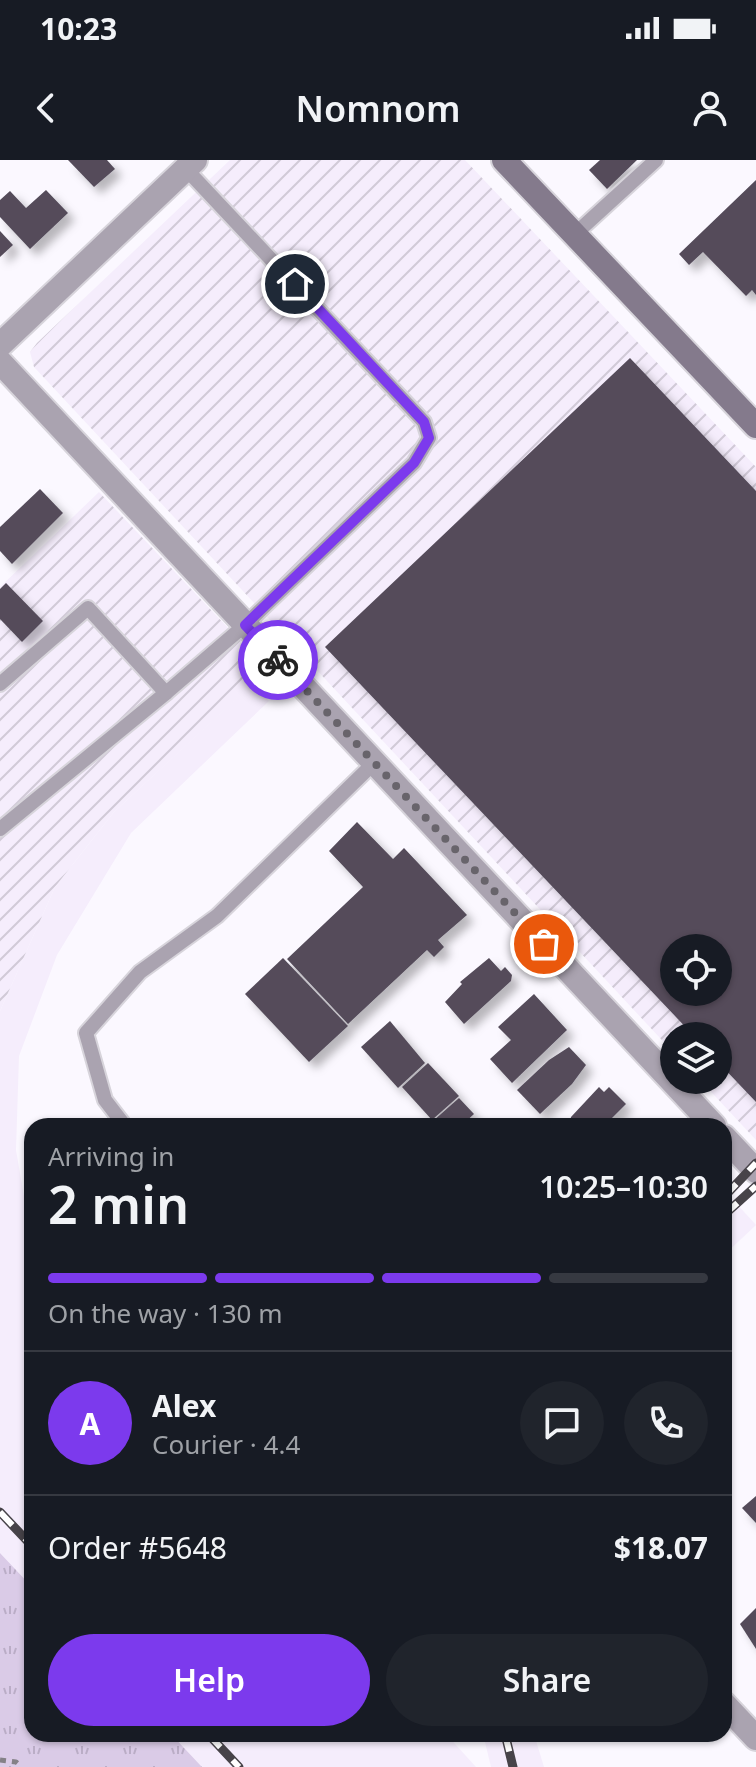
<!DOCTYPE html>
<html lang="en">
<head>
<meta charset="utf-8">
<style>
	body { margin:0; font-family:"Noto Sans",sans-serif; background:#20242c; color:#f1f3f6; height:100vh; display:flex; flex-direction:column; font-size:30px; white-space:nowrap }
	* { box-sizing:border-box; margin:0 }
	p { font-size:26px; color:#9ea1a6 }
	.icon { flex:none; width:44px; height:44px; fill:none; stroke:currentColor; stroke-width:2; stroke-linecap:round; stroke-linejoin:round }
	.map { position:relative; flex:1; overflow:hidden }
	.drawer { position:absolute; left:24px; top:958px; width:708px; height:624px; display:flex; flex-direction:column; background:#171b24; border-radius:24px; box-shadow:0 2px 6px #0004 }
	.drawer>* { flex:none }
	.buttons { position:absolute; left:660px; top:774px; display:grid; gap:16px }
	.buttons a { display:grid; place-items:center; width:72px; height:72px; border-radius:50%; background:#171b24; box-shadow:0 2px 6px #0004; font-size:40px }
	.pin { position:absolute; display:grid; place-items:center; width:68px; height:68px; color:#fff; margin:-34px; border:4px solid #fff; border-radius:50%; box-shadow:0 2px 8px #0007 }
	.courier { position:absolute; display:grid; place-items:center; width:80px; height:80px; margin:-40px; border:6px solid #7c3aed; border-radius:50%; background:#fff; color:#222; box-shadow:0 2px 10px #0007 }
	.overview em { font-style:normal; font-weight:600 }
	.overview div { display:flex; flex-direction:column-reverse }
	.overview { display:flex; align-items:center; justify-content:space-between; height:136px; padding:0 24px }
	h1 { font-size:52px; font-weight:600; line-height:60px }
	.bar { display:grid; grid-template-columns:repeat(4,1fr); gap:12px 8px; align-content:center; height:96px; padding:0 24px }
	.bar i { height:10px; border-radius:6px; background:#363941 }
	.bar .active { background:#7c3aed }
	.bar p { grid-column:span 4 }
	.line { display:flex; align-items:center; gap:20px; padding:0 24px; border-top:2px solid #363941 }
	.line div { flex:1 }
	.round { display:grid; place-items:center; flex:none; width:84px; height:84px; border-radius:42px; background:#20242c }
	.cta { display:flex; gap:16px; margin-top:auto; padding:16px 24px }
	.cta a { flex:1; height:92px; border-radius:48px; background:#7c3aed; color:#fff; font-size:32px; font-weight:600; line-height:92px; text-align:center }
	.cta a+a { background:#20242c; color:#f1f3f6 }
	.status { display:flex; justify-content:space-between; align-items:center; height:56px; padding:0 40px; background:#171b24; direction:ltr }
	.status svg { height:22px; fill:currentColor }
	header { display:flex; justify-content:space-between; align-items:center; height:104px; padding:0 24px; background:#171b24; font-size:36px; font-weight:600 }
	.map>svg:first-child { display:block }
	.built { fill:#f5edfc }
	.industrial { fill:url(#industrial-furrows); fill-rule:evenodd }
	.park { fill:url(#park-tufts) }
	.building { fill:#544c5a; fill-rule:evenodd; filter:url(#shadow) }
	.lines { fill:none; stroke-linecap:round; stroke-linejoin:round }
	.lane-casing { stroke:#d7d4db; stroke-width:18 }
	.street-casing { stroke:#d7d4db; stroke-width:28 }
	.secondary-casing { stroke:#d7d4db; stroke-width:28 }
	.path { stroke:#848187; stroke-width:5; stroke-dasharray:6 6; stroke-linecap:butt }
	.lane { stroke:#aaa3b0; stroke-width:14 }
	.street { stroke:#aaa3b0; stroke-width:24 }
	.secondary { stroke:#847a8c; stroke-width:24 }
	.rail-casing { stroke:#474349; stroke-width:9 }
	.rail { stroke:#fff; stroke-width:6; stroke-dasharray:18; stroke-linecap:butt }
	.done { stroke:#68646b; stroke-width:8; stroke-dasharray:0 14.4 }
	.route { stroke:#7c3aed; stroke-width:10 }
</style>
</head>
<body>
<div class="status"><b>10:23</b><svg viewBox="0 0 49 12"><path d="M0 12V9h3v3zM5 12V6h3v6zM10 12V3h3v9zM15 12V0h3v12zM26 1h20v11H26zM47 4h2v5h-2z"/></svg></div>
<header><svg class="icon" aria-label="back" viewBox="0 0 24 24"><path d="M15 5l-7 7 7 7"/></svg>Nomnom<svg class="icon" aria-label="person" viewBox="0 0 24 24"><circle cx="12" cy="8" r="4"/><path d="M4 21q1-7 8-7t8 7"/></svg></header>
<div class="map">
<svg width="756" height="1607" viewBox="0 0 756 1607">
	<defs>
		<pattern id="industrial-furrows" width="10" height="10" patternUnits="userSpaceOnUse" patternTransform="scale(2)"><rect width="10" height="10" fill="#f5edfc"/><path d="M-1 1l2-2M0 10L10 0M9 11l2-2" fill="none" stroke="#d1cad7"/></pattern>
		<pattern id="park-tufts" width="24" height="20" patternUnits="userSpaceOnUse" patternTransform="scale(2)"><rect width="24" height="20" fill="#dacbe7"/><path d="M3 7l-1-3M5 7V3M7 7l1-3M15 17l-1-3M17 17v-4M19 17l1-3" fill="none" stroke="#baadc6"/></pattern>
		<filter id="shadow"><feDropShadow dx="7" dy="7" stdDeviation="4" flood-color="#0004"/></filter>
	</defs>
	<rect width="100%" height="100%" fill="#fbf8ff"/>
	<g class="built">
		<polygon points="252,524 269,541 131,673 57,795 19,896 16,990 32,1083 32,1427 0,1393 0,851 55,727 114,652"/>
		<polygon points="724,1030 756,1065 724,1095"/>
		<polygon points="171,1574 446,1574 476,1607 202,1607"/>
		<polygon points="483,1574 534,1574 544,1607 491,1607"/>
	</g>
	<g class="industrial">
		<path d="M230,0H465L756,307V980L700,920H718V876H674V893L34,207L30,192L37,183ZM674,788H718V832H674Z"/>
		<polygon points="99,332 268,510 114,652 55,727 0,851 0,427"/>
	</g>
	<polygon class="park" points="0,1393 32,1427 32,1574 171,1574 202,1607 0,1607"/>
	<g class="building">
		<polygon points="68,0 107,0 115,9 94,27"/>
		<polygon points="600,0 637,0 607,29 589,10"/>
		<polygon points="756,20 756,135 752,130 746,136 703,92 689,105 679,94"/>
		<polygon points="46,30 68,53 30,89 0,57 0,40 10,31 26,48"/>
		<polygon points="0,71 13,85 0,97"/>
		<path d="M630,198L756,331V942L718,902V876H694L325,487ZM674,788H718V832H674Z"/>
		<polygon points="40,329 63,353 12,404 0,391 0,367"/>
		<polygon points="6,423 43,461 22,482 0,459 0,429"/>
		<polygon points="357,662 393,699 404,688 467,755 438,780 444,787 434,797 427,790 348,864 287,799 363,727 329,691"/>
		<polygon points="283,798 348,866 309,902 245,834"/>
		<polygon points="489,798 501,811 505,807 512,815 511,821 464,864 445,842 462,824 460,822"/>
		<polygon points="534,834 567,870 512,923 490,899 511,880 498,867"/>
		<polygon points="390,861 425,903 398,928 361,887"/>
		<polygon points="569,887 586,905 572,924 540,954 517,930 549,900"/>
		<polygon points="428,903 459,936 432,960 402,927"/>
		<polygon points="599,927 604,932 609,927 626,944 604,966 569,966 571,957"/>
		<polygon points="459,938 474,954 461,966 438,966 433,961"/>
		<polygon points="756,1336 756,1363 742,1348"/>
		<polygon points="756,1448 756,1489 740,1464"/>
	</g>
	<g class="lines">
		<defs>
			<g id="lane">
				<polyline points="574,75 656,0"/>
				<polyline points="0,524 88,448 166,533 0,669"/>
				<polyline points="166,533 245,465 414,303 429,278 424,262 186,9"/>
				<polyline points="125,966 105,940 86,873 140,812 217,756 374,603"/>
			</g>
			<g id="street">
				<polyline points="0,185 195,0"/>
				<polyline points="0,202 714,966"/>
				<polyline points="724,977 756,1011"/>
				<polyline points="724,1544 756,1578"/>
			</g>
			<polyline id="secondary" points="504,0 756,266"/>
		</defs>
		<use href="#lane" class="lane-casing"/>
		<use href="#street" class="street-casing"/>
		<use href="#secondary" class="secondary-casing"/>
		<polyline class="path" points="0,1600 16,1602 22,1607"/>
		<use href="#lane" class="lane"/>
		<use href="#street" class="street"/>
		<use href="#secondary" class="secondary"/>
		<defs>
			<g id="rail">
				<polyline points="724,1037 756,1003"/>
				<polyline points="724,1055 756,1026"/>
				<polyline points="0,1352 32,1386"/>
				<polyline points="208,1574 239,1607"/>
				<polyline points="505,1574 513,1607"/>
			</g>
		</defs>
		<use href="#rail" class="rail-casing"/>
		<use href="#rail" class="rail"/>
	</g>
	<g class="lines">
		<polyline class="done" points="278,500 544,784"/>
		<polyline class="route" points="278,500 245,465 414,303 429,278 424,262 295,124"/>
	</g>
</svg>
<div class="buttons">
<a><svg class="icon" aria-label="locate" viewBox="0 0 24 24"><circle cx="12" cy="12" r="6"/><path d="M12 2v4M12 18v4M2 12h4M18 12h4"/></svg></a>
<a><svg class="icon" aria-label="layers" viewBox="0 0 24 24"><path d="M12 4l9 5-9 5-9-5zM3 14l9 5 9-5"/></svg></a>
</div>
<div class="pin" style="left:544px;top:784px;background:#ea580c"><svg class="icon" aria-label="bag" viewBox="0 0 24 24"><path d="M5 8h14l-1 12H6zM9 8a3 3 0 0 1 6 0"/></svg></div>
<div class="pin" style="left:295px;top:124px;background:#1f2937"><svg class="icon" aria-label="home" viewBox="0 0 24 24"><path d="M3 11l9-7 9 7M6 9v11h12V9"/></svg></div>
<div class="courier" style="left:278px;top:500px"><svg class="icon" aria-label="bike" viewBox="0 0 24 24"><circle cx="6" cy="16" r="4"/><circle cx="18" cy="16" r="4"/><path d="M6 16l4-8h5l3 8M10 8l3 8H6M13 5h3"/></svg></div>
<section class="drawer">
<div class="overview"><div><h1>2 min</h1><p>Arriving in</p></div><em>10:25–10:30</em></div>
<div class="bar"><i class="active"></i><i class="active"></i><i class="active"></i><i></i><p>On the way · 130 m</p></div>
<div class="line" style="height:144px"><b class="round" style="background:#7c3aed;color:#fff">A</b><div><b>Alex</b><p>Courier · 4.4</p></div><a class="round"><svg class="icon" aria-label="chat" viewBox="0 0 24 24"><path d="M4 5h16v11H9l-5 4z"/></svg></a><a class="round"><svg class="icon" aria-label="phone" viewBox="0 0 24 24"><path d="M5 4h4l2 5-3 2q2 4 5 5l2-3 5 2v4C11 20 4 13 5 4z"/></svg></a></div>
<div class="line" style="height:104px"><div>Order #5648</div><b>$18.07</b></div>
<div class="cta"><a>Help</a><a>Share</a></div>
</section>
</div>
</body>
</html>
